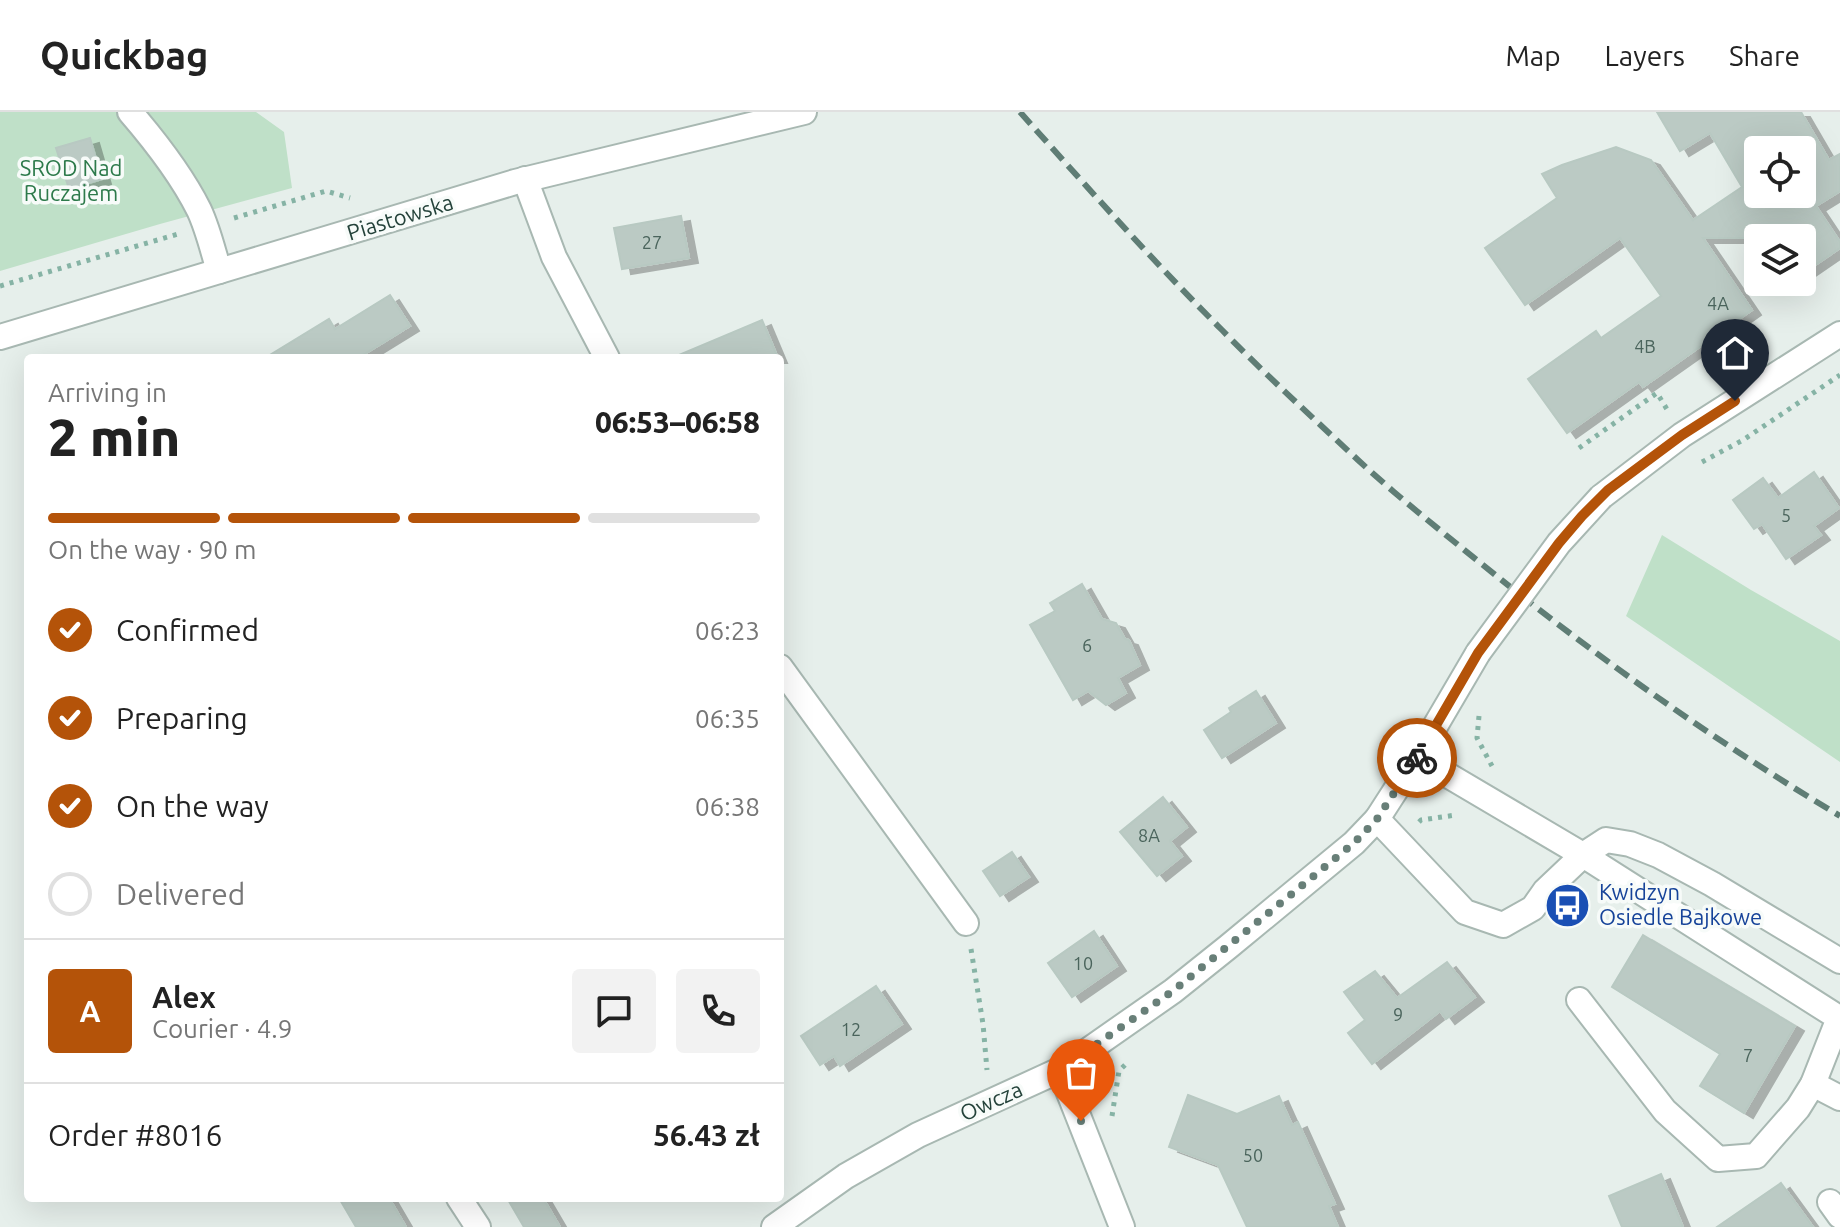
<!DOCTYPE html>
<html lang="en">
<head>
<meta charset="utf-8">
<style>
	body { margin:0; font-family:Ubuntu,sans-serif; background:#f2f2f2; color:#222; height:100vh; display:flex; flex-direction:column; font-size:30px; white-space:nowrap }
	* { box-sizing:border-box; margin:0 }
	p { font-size:26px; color:#767676 }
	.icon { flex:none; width:44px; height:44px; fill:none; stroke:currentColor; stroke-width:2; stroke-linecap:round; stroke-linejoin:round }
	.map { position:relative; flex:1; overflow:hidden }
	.details { position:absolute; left:24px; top:242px; width:760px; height:848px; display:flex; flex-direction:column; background:#fff; border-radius:8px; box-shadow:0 8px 32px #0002 }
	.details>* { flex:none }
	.fabs { position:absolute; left:1744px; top:24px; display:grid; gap:16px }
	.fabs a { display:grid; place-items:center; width:72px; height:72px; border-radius:8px; background:#fff; box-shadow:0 8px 32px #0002; font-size:40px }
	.pin { position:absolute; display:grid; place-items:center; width:68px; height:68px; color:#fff; margin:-82px -34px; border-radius:50% 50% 50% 0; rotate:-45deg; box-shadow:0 0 8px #0007 }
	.pin .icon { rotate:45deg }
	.courier { position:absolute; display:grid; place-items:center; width:80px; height:80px; margin:-40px; border:6px solid #b45309; border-radius:50%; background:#fff; color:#222; box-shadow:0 2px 10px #0007 }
	.headline em { font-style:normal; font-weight:800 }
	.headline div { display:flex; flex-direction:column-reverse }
	.headline { display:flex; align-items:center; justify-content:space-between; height:136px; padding:0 24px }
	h1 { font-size:52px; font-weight:800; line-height:60px }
	.bar { display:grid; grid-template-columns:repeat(4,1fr); gap:12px 8px; align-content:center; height:96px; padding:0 24px }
	.bar i { height:10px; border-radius:6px; background:#e0e0e0 }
	.bar .on { background:#b45309 }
	.bar p { grid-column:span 4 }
	.line { display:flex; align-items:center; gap:20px; padding:0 24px; border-top:2px solid #e0e0e0 }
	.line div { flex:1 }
	.round { display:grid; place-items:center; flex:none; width:84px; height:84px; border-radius:8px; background:#f2f2f2 }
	ol { padding:0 24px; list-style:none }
	li { display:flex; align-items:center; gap:24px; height:88px }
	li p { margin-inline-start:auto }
	li .icon { padding:8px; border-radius:50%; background:#b45309; color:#fff; stroke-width:4 }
	li:last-child { color:#767676 }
	li i { width:44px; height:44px; border:4px solid #e0e0e0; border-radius:50% }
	header { display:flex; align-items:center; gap:48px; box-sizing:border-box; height:112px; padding:0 40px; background:#fff; border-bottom:2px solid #e0e0e0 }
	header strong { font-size:38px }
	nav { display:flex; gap:44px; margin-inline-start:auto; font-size:28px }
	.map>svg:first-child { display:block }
	.green { fill:#bfe0c8 }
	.building { fill:#bbcac4; stroke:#b8c9c2; stroke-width:2; fill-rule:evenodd; filter:url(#shadow) }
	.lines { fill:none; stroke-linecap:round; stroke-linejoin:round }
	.minor-casing { stroke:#a8b8b2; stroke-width:28 }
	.path { stroke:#86b3a5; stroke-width:5; stroke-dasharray:4 6; stroke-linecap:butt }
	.minor { stroke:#fff; stroke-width:24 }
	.rail { stroke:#5f7d75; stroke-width:6; stroke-dasharray:16 8; stroke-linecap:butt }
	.minor-bridge-casing { stroke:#a8b8b2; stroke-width:28; stroke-linecap:butt }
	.minor-bridge { stroke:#fff; stroke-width:24 }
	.done { stroke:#687f78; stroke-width:8; stroke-dasharray:0 14.4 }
	.route { stroke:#b45309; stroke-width:10 }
	.labels { text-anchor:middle; stroke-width:7; stroke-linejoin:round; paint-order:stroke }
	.number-label { font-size:18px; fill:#4a645c }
	.park-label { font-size:22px; fill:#2d7a4b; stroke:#f7fbf9 }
	.street-label { font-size:22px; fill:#24423a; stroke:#f7fbf9 }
	.transit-label { font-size:22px; fill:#164399; stroke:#f7fbf9; text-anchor:start }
</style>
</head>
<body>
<header>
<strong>Quickbag</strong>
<nav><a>Map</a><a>Layers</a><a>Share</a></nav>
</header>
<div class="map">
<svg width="1840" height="1115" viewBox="0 0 1840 1115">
	<defs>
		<filter id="shadow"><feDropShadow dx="9" dy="5" stdDeviation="0" flood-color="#0004"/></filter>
	</defs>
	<rect width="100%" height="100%" fill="#e6efeb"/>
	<g class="green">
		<polygon points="0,0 256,0 284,20 292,76 160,112 0,159"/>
		<polygon points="1662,423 1751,478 1840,529 1840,650 1626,504"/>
	</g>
	<g class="building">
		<path d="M1657,0H1801L1829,48L1840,42V79L1816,94L1840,130V136L1802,162V126H1703L1752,198L1643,275L1639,270L1567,321L1528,267L1596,219L1601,226L1661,184L1620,126L1525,193L1485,136L1557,86L1542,62L1562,53L1616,35L1651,48L1693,108L1742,75L1710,21L1680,39ZM1758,38H1802V82H1758Z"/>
		<polygon points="90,26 102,67 69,77 56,36"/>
		<polygon points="681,104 689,146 622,157 614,116"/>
		<polygon points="390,183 410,214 358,246 265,246 329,207 335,217"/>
		<polygon points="762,208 778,246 672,246"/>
		<polygon points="1814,360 1839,396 1814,414 1821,423 1786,447 1762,412 1754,417 1733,388 1763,366 1778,386"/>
		<polygon points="1082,472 1102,507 1116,511 1125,527 1129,528 1140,553 1118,566 1126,581 1106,593 1088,579 1073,588 1030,513 1055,499 1050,491"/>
		<polygon points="1256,579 1276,611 1222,646 1204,618 1231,600 1229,596"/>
		<polygon points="1163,685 1187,715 1170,729 1182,744 1157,764 1120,720"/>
		<polygon points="1012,740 1029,765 1000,784 983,759"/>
		<polygon points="1094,819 1117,854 1072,885 1048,851"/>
		<polygon points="1643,823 1795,914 1744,1001 1700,974 1720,942 1612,875"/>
		<polygon points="1447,850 1475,885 1446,907 1440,899 1372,952 1348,921 1365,908 1344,880 1375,859 1397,886"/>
		<polygon points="876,874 902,912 840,954 834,944 820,953 801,924"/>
		<polygon points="1188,983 1237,1002 1279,984 1292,1013 1298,1010 1335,1092 1329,1094 1338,1115 1247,1115 1218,1053 1169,1035"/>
		<polygon points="1661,1062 1683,1115 1622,1115 1609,1084"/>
		<polygon points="1781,1071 1813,1115 1717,1115"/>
		<polygon points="339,1086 389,1086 406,1115 356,1115"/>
		<polygon points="507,1086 543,1086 560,1115 524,1115"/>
	</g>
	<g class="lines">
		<defs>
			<g id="minor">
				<path d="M130,0C155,29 182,64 199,98C208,117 213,139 219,159"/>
				<polyline points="525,67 554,145 607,246"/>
				<polyline points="0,225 515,70 804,0"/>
				<polyline points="1601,385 1682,323 1840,222"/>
				<polyline points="780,555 966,811"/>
				<polyline points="1417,645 1583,743 1839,906 1813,972 1798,996 1756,1044 1718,1047 1665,999 1579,888"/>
				<polyline points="1377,707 1465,800 1503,813 1533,796 1545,779 1583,743 1606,728 1630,732 1658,743 1712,772 1840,849"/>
				<polyline points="1060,958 1122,1115"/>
				<polyline points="1813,972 1840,986"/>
				<polyline points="459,1086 478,1115"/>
				<polyline points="1830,1090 1840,1104"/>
				<polyline points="774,1115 846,1064 918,1023 1060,958 1173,879 1228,835 1354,731 1377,707 1417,645 1478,541"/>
			</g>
		</defs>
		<use href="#minor" class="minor-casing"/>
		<g class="path">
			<polyline points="234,106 326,79 350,86"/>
			<polyline points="0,174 178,122"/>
			<polyline points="1579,336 1657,281 1668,299"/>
			<polyline points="1702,350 1743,328 1840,263"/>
			<polyline points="1479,604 1477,626 1492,654"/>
			<polyline points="1419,710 1421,708 1456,703"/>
			<polyline points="971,837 983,912 987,958"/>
			<polyline points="1112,1004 1119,959 1125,953"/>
		</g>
		<use href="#minor" class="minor"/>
		<path class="rail" d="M1020,0C1086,74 1152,148 1222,218C1266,263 1312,305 1358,348C1398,385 1441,419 1483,453C1596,545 1715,629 1840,704"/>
		<defs>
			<polyline id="minor-bridge" points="1478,541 1559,431 1601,385"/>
		</defs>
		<use href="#minor-bridge" class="minor-bridge-casing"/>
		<use href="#minor-bridge" class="minor-bridge"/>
	</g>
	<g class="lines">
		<polyline class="done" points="1081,1009 1060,958 1173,879 1354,731 1377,707 1417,646"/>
		<polyline class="route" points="1417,646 1478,541 1559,431 1582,404 1608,378 1682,323 1735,289"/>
	</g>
	<defs>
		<symbol id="bus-disc" viewBox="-11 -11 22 22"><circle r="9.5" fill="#1a4fb4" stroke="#f7fbf9"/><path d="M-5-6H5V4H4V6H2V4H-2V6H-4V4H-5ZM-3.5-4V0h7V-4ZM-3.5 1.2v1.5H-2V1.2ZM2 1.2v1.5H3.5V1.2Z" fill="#fff"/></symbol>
	</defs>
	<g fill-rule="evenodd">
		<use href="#bus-disc" x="1542" y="768" width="51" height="51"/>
	</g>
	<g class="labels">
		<g class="number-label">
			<text x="652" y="137">27</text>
			<text x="1718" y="198">4A</text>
			<text x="1645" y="241">4B</text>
			<text x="1786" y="410">5</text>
			<text x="1087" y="540">6</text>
			<text x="1149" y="730">8A</text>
			<text x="1083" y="858">10</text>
			<text x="1398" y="909">9</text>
			<text x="851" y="924">12</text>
			<text x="1748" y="950">7</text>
			<text x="1253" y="1050">50</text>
		</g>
		<g class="park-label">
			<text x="71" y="64">SROD Nad<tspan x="71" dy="25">Ruczajem</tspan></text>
		</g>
		<g class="street-label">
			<text transform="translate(400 105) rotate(-17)" y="8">Piastowska</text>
			<text transform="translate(991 989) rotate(-24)" y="8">Owcza</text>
		</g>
		<g class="transit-label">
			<text x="1599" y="788">Kwidzyn<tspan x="1599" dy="25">Osiedle Bajkowe</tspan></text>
		</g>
	</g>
</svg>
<div class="fabs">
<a><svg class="icon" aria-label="locate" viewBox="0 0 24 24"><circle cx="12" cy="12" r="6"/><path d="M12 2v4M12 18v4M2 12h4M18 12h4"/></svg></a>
<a><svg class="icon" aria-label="layers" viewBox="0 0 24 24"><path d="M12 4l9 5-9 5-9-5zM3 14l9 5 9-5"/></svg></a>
</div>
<div class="pin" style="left:1081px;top:1009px;background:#ea580c"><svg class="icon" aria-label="bag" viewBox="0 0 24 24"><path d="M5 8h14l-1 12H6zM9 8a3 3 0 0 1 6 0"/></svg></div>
<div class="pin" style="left:1735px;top:289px;background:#1f2937"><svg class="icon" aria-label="home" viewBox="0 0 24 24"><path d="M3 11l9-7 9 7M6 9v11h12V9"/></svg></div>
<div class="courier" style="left:1417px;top:646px"><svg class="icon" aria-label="bike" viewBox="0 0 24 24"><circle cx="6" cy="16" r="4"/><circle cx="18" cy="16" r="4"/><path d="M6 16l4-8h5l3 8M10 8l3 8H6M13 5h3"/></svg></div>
<section class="details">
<div class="headline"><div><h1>2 min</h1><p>Arriving in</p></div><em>06:53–06:58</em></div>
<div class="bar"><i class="on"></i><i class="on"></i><i class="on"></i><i></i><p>On the way · 90 m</p></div>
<ol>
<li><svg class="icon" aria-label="check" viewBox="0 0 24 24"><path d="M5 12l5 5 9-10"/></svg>Confirmed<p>06:23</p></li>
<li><svg class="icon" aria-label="check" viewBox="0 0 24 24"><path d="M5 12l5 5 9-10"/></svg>Preparing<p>06:35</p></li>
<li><svg class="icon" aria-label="check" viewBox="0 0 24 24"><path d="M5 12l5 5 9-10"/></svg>On the way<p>06:38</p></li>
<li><i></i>Delivered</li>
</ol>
<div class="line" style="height:144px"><b class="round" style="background:#b45309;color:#fff">A</b><div><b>Alex</b><p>Courier · 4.9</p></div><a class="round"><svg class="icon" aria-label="chat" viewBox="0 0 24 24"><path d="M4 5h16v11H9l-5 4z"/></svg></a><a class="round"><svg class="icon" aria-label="phone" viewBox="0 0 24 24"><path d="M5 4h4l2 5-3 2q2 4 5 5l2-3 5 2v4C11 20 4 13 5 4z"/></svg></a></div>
<div class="line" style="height:104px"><div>Order #8016</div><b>56.43 zł</b></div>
</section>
</div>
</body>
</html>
